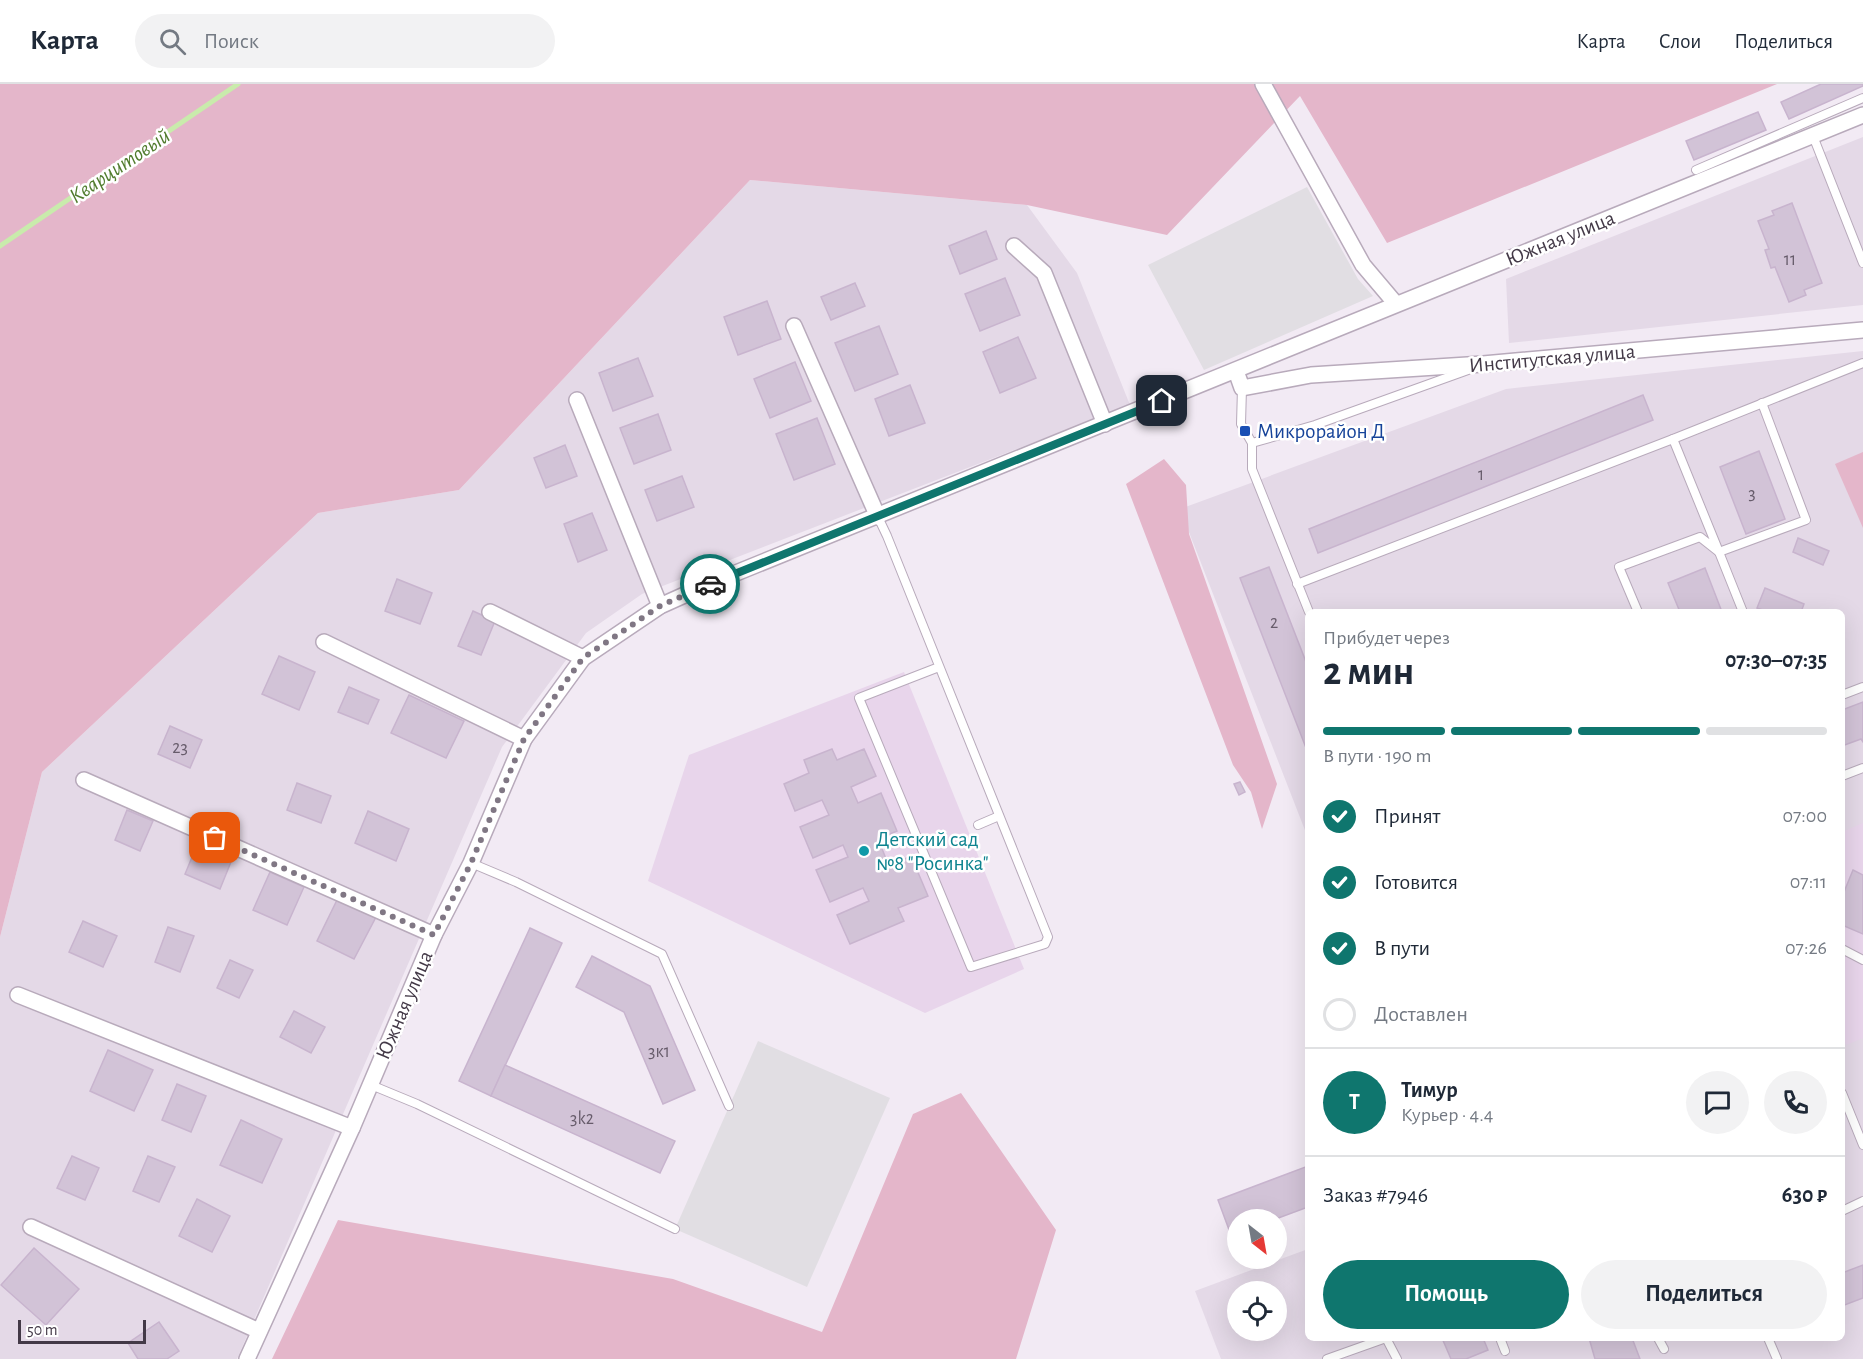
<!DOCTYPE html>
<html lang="ru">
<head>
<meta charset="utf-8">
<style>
	body { margin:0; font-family:"Alegreya Sans",sans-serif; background:#f2f2f3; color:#1f2937; height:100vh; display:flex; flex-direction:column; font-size:22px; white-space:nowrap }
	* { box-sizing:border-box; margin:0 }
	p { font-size:20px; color:#747a83 }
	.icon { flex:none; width:33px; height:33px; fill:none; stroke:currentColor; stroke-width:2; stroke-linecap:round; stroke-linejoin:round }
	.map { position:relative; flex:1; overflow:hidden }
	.panel { position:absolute; left:1305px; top:525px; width:540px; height:732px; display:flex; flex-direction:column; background:#fff; border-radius:9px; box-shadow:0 6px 24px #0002 }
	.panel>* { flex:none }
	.needle { width:39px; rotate:149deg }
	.fabs { position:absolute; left:1227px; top:1125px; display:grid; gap:12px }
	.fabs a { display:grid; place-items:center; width:60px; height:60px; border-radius:50%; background:#fff; box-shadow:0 6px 24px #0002; font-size:30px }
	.scale { position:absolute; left:18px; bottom:15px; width:128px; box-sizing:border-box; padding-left:6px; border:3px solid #433947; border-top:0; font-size:16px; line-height:21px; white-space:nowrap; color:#433947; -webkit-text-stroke:4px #fff; paint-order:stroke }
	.pin { position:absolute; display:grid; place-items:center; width:51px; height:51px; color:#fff; margin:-26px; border-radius:12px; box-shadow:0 3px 9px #0006 }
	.courier { position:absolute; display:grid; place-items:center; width:60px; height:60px; margin:-30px; border:4px solid #0f766e; border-radius:50%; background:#fff; color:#222; box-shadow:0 2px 8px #0007 }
	.overview em { font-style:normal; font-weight:700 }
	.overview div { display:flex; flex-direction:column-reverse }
	.overview { display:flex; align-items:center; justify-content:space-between; height:102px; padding:0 18px }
	h1 { font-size:39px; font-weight:700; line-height:45px }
	.bar { display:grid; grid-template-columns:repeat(4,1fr); gap:9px 6px; align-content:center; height:72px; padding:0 18px }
	.bar i { height:8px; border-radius:4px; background:#e0e1e3 }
	.bar .current { background:#0f766e }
	.bar p { grid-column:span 4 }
	.line { display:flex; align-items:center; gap:15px; padding:0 18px; border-top:2px solid #e0e1e3 }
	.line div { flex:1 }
	.round { display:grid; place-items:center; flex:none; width:63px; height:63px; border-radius:32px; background:#f2f2f3 }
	ol { padding:0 18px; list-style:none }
	li { display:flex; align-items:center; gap:18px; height:66px }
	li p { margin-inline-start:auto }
	li .icon { padding:6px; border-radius:50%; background:#0f766e; color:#fff; stroke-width:4 }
	li:last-child { color:#747a83 }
	li i { width:33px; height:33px; border:3px solid #e0e1e3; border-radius:50% }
	.cta { display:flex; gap:12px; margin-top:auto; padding:12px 18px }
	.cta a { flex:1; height:69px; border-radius:36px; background:#0f766e; color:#fff; font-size:24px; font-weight:700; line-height:69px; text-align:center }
	.cta a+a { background:#f2f2f3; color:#1f2937 }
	header { display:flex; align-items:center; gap:36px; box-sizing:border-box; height:84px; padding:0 30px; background:#fff; border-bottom:2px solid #e0e1e3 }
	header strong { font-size:28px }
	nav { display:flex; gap:33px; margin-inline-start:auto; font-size:21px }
	.search { width:420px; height:54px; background:#f2f2f3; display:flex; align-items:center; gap:15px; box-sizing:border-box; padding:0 21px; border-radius:33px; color:#747a83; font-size:22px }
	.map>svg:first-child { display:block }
	.residential { fill:#e4d9e7; fill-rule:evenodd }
	.education { fill:#e8d5eb }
	.green { fill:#e4b6ca }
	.parking { fill:#e1dee3 }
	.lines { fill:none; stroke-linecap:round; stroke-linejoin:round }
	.stream { stroke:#c9ebac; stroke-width:5 }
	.building { fill:#d2c3d7; stroke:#c8b4ce; stroke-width:1.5 }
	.service-casing { stroke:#b8aabb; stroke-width:10 }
	.minor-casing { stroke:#b8aabb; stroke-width:18 }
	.service { stroke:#fff; stroke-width:8 }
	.minor { stroke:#fff; stroke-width:15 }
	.done { stroke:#807784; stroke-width:6; stroke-dasharray:0 10.8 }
	.route { stroke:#0f766e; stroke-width:8 }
	.transit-dot { fill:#1a4fb4; stroke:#fff; stroke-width:2 }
	.culture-dot { fill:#0f9aa8; stroke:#fff; stroke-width:2 }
	.labels { text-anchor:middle; stroke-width:5; stroke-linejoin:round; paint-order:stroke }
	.number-label { font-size:18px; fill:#675c6b }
	.street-label { font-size:21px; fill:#433947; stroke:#fff }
	.transit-label { font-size:21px; fill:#164399; stroke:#fff; text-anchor:start }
	.culture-label { font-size:21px; fill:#0d838f; stroke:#fff; text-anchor:start }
	.water-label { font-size:22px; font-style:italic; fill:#517c2e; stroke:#fff }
</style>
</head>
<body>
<header>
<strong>Карта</strong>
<div class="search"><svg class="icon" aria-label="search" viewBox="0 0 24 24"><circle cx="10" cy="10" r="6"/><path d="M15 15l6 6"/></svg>Поиск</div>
<nav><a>Карта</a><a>Слои</a><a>Поделиться</a></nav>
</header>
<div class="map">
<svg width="1863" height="1275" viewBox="0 0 1863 1275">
	<rect width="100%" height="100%" fill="#f2eaf4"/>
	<g class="residential">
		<polygon points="1863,53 1863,221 1509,259 1506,195"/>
		<polygon points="750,96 1027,121 1077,189 1130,321 642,510 586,549 502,663 237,1275 0,1275 0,853 42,688 318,429 459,406"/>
		<path d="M1863,267V1275H1221L1195,1207L1308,1165V1254H1842V528H1308V754L1180,425L1506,305ZM1238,1208H1276V1246H1238Z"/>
	</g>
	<g class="education">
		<polygon points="904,588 1024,885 925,929 648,797 689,671"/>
		<polygon points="1863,739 1863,954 1846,961 1842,950 1842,748"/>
	</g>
	<g class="green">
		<polygon points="0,0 1777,0 1387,159 1300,12 1167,151 1027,121 750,96 459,406 318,429 42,688 0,853"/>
		<polygon points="1863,368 1863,444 1835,380"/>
		<polygon points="1164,375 1186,401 1189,450 1277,700 1262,745 1251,708 1233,681 1126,400"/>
		<polygon points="961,1009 1056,1146 1016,1275 272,1275 338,1136 673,1195 822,1248 913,1030"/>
	</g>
	<g class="parking">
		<polygon points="1307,103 1358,195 1373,212 1204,286 1148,181"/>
		<polygon points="758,957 890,1014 807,1203 675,1145"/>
	</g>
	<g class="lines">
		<polyline class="stream" points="0,162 238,0"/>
	</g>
	<g class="building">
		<polygon points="1821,0 1863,0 1863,2 1789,35 1781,18"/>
		<polygon points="1758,28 1766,46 1694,76 1686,57"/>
		<polygon points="1792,119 1822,199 1804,206 1806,211 1789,218 1775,183 1771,184 1765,166 1769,165 1758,137 1774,131 1772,127"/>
		<polygon points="986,147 997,175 960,190 949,162"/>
		<polygon points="1005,194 1020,231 980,247 965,210"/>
		<polygon points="855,199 865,222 831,236 821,213"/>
		<polygon points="767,217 781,255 738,271 724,233"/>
		<polygon points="879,242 898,290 855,307 835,259"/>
		<polygon points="1018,253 1036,294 1000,309 983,268"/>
		<polygon points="638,274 653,312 613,327 599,289"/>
		<polygon points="795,278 811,317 770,334 754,295"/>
		<polygon points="910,301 925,339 889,352 875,315"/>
		<polygon points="1643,311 1653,336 1318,469 1309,445"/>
		<polygon points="658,330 671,366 634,380 620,344"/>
		<polygon points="817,334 835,380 794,396 776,350"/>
		<polygon points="565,361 577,392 546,404 534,374"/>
		<polygon points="1759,367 1785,435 1746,450 1720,383"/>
		<polygon points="682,392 694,423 657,437 645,406"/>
		<polygon points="592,429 607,466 578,478 564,440"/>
		<polygon points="1798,454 1829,467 1823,481 1793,468"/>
		<polygon points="1269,483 1308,583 1308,669 1240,494"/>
		<polygon points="1705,484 1722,528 1680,528 1668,499"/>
		<polygon points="397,495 432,509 420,540 385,527"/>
		<polygon points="1765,504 1804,520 1801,528 1768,528 1757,524"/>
		<polygon points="473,527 495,537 481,571 458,562"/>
		<polygon points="279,572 315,588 299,626 262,610"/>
		<polygon points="349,603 379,616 368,640 338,628"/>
		<polygon points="409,611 464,637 446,674 391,649"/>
		<polygon points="1863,618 1863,658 1861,655 1842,662 1842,626"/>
		<polygon points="170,642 202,656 190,684 158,670"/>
		<polygon points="832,665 837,676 864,665 876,692 851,703 858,719 881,709 897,747 878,755 889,782 911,772 928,812 898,824 904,837 850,860 837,831 869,817 863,804 830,818 816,786 848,773 843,761 813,774 800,743 829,731 822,716 795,727 784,700 809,689 804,676"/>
		<polygon points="1240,698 1245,708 1239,711 1234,700"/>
		<polygon points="297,699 331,712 321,739 287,726"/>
		<polygon points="127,726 153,737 140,767 115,756"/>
		<polygon points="368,727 409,745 396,777 355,759"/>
		<polygon points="200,754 235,768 220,805 185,790"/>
		<polygon points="1853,786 1863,791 1863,850 1842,841 1842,813"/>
		<polygon points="270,788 304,803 287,841 253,826"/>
		<polygon points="338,814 376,833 354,875 317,857"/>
		<polygon points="83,837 117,852 103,883 69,868"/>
		<polygon points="168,843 194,852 180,888 155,878"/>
		<polygon points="530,844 562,859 491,1012 459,997"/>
		<polygon points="592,872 650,902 695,1006 663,1020 624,928 576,903"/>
		<polygon points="230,876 253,886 239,914 217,904"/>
		<polygon points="294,927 325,943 311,969 280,953"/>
		<polygon points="108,966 153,986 134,1027 90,1007"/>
		<polygon points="505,981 675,1057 660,1089 491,1012"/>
		<polygon points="177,1000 206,1012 191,1048 162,1036"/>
		<polygon points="241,1036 282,1055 262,1099 220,1081"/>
		<polygon points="72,1072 99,1084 85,1116 57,1104"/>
		<polygon points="148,1072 175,1083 159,1118 133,1107"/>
		<polygon points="1308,1082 1308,1123 1273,1136 1238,1136 1238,1149 1231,1151 1218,1116"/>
		<polygon points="197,1115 230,1132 212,1168 179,1152"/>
		<polygon points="34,1164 79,1205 46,1241 1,1201"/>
		<polygon points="1863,1181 1863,1214 1842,1222 1842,1189"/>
		<polygon points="159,1238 179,1267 167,1275 138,1275 128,1259"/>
		<polygon points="1442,1254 1483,1254 1488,1266 1466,1275 1451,1275"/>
		<polygon points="1589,1254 1632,1254 1640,1275 1595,1275"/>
	</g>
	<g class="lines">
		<defs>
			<g id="service">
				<polyline points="1813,52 1863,179"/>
				<polyline points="1696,86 1863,14"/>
				<polyline points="1242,304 1241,340 1252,359 1315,341 1468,286"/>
				<polyline points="1252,359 1252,385 1309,528"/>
				<polyline points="878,433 887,452 1048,853 1045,860 971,883 859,614 939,583"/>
				<polyline points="1297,500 1673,355 1863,279"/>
				<polyline points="1638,528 1619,483 1700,453 1719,468 1673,355"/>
				<polyline points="1743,528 1719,468 1806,436 1762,319"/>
				<polyline points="1842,611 1863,603"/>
				<polyline points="1842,692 1863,684"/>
				<polyline points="978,741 999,732"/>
				<polyline points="471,779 516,798 662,870 729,1022"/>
				<polyline points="1842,865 1863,876"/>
				<polyline points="371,1001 417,1020 675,1145"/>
				<polyline points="1842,1009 1863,1061"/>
				<polyline points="1842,1127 1863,1117"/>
				<polyline points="1500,1254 1505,1267"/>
				<polyline points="1658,1254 1664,1265"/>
				<polyline points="1768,1254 1777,1275"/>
				<polyline points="1327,1275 1386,1254 1397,1275"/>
			</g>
			<g id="minor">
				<polyline points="1263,0 1363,181 1396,220"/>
				<polyline points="1014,162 1044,189 1105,340"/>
				<polyline points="794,242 878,433"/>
				<polyline points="1236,287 1242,304 1311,291 1483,280 1863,246"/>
				<polyline points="577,316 660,522"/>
				<polyline points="490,528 583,574"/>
				<polyline points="324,558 524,655"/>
				<polyline points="84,696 434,851"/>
				<polyline points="18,911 352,1044"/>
				<polyline points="31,1143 259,1247"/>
				<polyline points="247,1275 352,1044 434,851 471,779 524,655 583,574 660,522 709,500 1863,31"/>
			</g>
		</defs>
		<use href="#service" class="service-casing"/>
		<use href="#minor" class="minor-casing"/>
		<use href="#service" class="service"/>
		<use href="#minor" class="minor"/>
	</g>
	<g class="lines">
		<polyline class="done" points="215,754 434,851 471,779 524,655 583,574 660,522 710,500"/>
		<polyline class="route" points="710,500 1162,317"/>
	</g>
	<rect class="transit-dot" x="1239" y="341" width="12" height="12" rx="3"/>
	<circle class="culture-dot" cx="864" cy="767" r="6"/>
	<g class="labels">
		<g class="number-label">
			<text x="1790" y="181">11</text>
			<text x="1481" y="396">1</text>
			<text x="1752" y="415">3</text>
			<text x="1274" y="544">2</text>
			<text x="180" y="669">23</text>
			<text x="659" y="973">3к1</text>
			<text x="582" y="1040">3k2</text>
		</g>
		<g class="street-label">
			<text transform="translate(1560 154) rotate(-22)" y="7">Южная улица</text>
			<text transform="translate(1552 274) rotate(-5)" y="7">Институтская улица</text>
			<text transform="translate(404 921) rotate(-67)" y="7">Южная улица</text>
		</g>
		<g class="transit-label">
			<text x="1257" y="354">Микрорайон Д</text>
		</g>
		<g class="culture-label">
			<text x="876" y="762">Детский сад<tspan x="876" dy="24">№8 "Росинка"</tspan></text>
		</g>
		<g class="water-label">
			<text transform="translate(119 81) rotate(-34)" y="8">Кварцитовый</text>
		</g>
	</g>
</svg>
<div class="fabs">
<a><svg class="needle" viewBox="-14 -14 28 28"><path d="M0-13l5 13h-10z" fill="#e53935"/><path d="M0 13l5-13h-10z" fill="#747a83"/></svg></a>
<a><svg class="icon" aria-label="locate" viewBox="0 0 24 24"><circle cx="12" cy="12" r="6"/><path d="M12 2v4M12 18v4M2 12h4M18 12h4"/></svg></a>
</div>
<div class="scale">50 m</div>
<div class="pin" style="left:215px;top:754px;background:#ea580c"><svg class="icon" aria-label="bag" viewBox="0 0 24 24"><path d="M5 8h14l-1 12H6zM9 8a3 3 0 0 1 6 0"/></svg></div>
<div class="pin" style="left:1162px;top:317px;background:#1f2937"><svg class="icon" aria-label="home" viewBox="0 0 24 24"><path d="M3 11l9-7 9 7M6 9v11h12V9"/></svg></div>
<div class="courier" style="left:710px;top:500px"><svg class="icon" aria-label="car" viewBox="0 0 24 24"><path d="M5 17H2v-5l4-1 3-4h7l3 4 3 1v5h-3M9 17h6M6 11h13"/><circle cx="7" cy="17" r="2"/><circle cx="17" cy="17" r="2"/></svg></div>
<section class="panel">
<div class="overview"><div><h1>2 мин</h1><p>Прибудет через</p></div><em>07:30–07:35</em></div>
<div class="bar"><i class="current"></i><i class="current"></i><i class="current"></i><i></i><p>В пути · 190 m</p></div>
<ol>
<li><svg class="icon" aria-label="check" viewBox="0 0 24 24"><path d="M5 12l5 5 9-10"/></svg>Принят<p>07:00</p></li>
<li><svg class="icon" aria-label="check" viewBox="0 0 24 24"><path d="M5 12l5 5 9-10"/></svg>Готовится<p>07:11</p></li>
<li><svg class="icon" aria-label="check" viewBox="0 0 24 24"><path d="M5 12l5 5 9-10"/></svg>В пути<p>07:26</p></li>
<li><i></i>Доставлен</li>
</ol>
<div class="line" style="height:108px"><b class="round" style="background:#0f766e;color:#fff">Т</b><div><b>Тимур</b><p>Курьер · 4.4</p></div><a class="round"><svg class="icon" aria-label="chat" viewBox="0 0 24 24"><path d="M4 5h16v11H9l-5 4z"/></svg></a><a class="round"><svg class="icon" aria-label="phone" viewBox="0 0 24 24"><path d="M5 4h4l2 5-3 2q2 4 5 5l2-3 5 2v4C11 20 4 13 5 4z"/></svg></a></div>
<div class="line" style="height:78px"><div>Заказ #7946</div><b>630 ₽</b></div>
<div class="cta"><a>Помощь</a><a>Поделиться</a></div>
</section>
</div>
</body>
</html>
